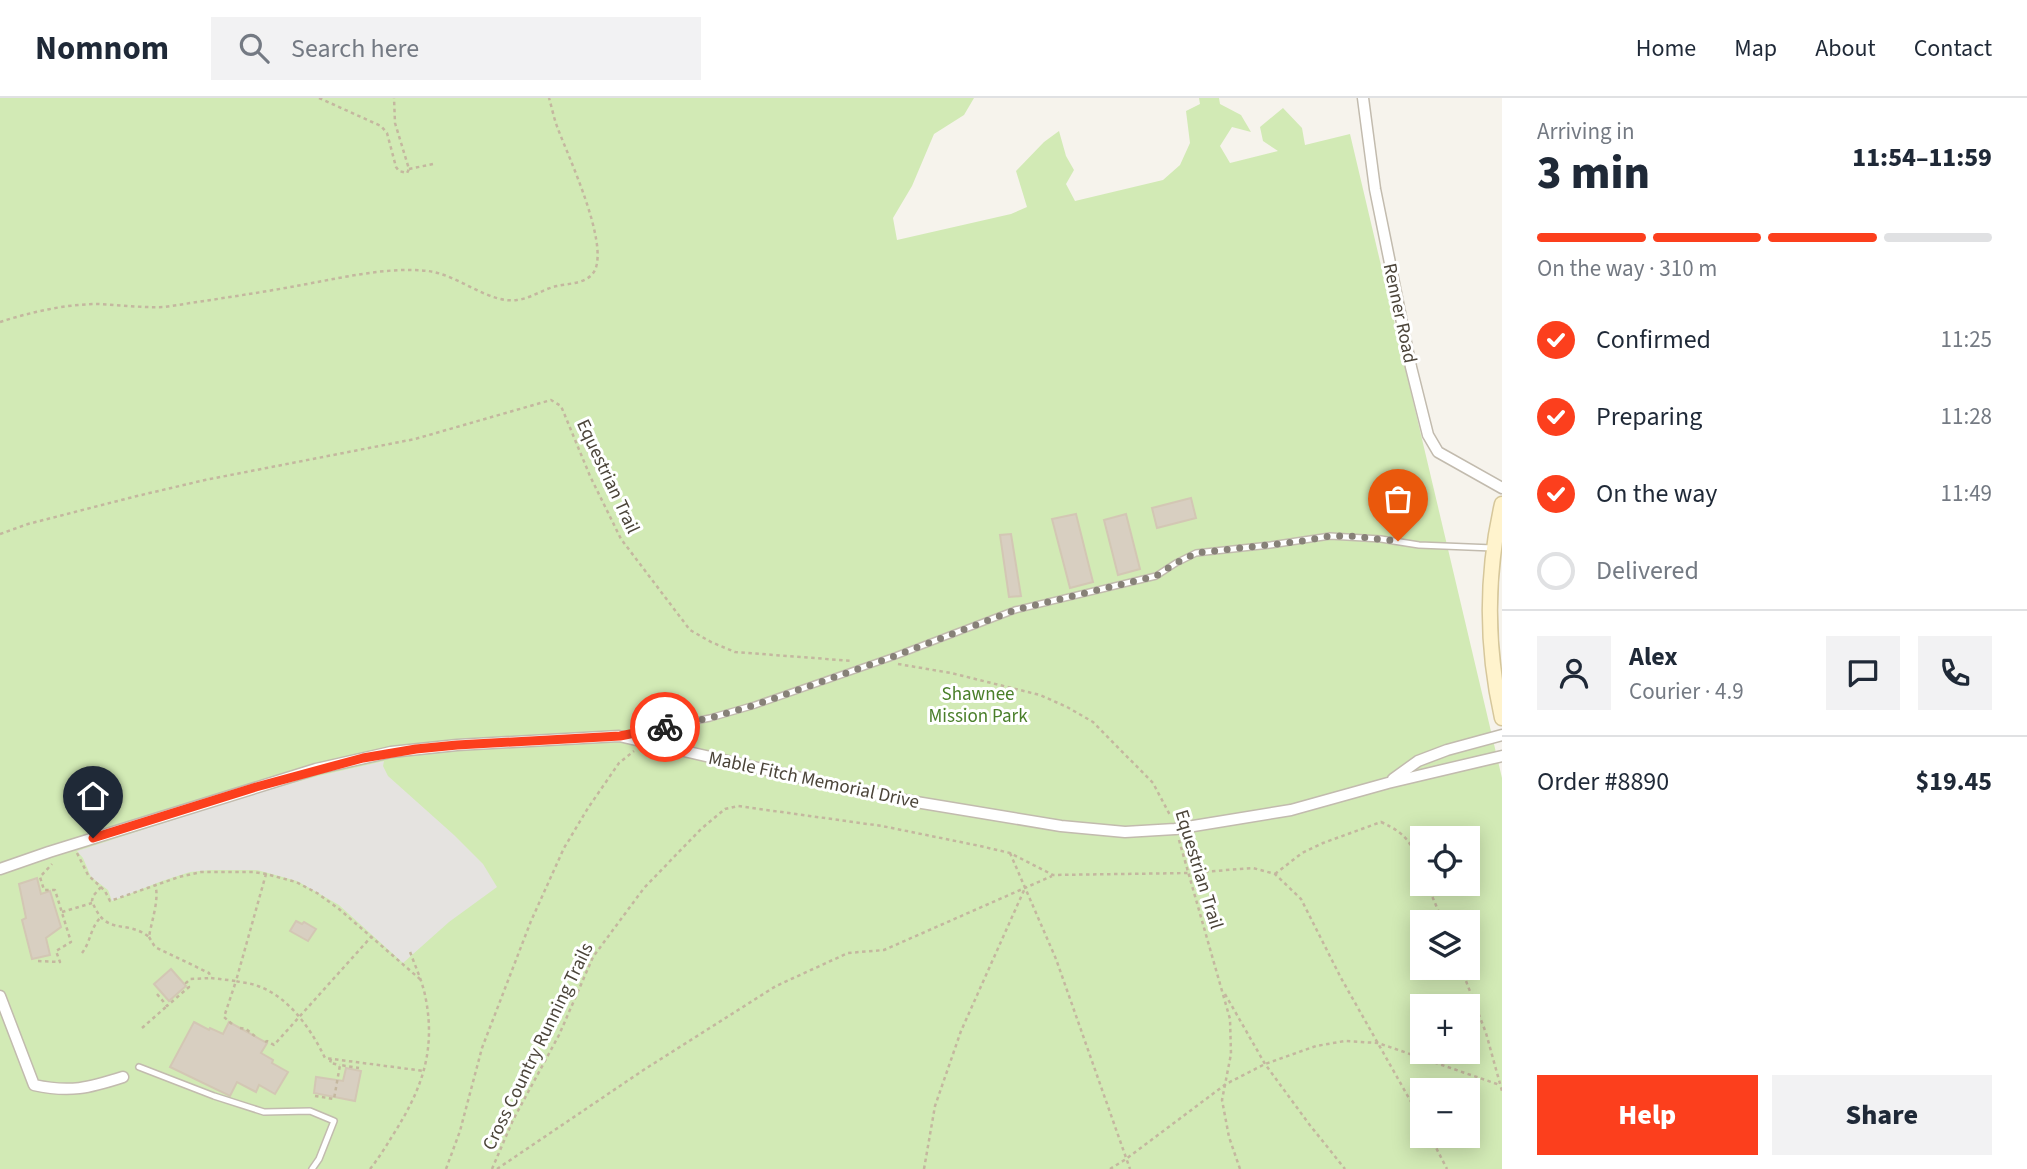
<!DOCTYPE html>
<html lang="en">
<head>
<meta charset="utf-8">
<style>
	body { margin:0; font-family:"Source Sans 3",sans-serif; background:#f2f2f3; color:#1f2937; height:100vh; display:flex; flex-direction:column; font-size:26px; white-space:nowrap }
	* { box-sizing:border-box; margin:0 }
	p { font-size:23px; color:#747a83 }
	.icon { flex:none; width:38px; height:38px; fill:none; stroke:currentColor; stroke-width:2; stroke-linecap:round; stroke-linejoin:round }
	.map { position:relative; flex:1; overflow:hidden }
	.side { display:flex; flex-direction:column; background:#fff; width:525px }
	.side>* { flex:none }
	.buttons { position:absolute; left:1410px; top:728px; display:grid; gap:14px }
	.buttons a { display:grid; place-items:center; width:70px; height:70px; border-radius:0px; background:#fff; box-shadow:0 4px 18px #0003; font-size:35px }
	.pin { position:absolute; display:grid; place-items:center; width:60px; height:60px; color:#fff; margin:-72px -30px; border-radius:50% 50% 50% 0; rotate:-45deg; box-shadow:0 0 7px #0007 }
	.pin .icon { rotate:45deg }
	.courier { position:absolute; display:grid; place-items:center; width:70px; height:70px; margin:-35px; border:5px solid #fc3f1d; border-radius:50%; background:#fff; color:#222; box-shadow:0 2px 9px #0007 }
	.summary em { font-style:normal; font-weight:800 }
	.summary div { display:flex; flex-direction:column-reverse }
	.summary { display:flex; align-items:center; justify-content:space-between; height:119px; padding:0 35px }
	h1 { font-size:46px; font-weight:800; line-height:52px }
	.bar { display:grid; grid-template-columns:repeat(4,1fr); gap:10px 7px; align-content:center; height:84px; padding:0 35px }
	.bar i { height:9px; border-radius:5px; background:#e0e1e3 }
	.bar .on { background:#fc3f1d }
	.bar p { grid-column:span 4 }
	.line { display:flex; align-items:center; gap:18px; padding:0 35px; border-top:2px solid #e0e1e3 }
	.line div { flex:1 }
	.round { display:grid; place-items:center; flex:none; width:74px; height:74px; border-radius:0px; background:#f2f2f3 }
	ol { padding:0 35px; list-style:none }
	li { display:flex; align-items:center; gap:21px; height:77px }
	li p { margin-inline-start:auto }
	li .icon { padding:7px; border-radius:50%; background:#fc3f1d; color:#fff; stroke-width:4 }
	li:last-child { color:#747a83 }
	li i { width:38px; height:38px; border:4px solid #e0e1e3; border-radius:50% }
	.action { display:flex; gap:14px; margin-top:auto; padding:14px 35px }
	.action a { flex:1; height:80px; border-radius:0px; background:#fc3f1d; color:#fff; font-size:28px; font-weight:800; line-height:80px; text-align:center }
	.action a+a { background:#f2f2f3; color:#1f2937 }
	header { display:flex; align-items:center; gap:42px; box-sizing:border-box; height:98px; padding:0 35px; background:#fff; border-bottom:2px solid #e0e1e3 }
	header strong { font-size:33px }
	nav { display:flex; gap:38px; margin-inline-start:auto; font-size:24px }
	.search { width:490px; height:63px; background:#f2f2f3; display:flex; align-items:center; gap:18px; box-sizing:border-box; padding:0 24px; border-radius:0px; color:#747a83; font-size:26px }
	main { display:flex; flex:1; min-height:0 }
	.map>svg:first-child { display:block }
	.green { fill:#d2eab5; fill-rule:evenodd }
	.parking { fill:#e5e3e0 }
	.building { fill:#d8cfc1; stroke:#d3c7b4; stroke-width:2 }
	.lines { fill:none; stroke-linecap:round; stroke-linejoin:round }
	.service-casing { stroke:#c2bbae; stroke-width:8 }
	.minor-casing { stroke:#c2bbae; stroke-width:13 }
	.secondary-casing { stroke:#d6c79b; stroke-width:17 }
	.path { stroke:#c4b79f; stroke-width:2.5; stroke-dasharray:3.5 3.5; stroke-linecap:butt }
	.service { stroke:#fff; stroke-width:5 }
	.minor { stroke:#fff; stroke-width:10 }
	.secondary { stroke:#fff3cd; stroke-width:14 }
	.done { stroke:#878178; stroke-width:7; stroke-dasharray:0 12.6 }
	.route { stroke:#fc3f1d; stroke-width:9 }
	.labels { text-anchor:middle; stroke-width:6; stroke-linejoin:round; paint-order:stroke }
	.street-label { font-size:19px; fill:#4b4439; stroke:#fff }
	.park-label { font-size:19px; fill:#4a7f2a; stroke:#fff }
</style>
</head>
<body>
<header>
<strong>Nomnom</strong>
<div class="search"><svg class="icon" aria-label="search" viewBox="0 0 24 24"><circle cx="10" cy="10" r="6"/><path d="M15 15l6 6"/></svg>Search here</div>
<nav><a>Home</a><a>Map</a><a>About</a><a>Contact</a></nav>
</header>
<main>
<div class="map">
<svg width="1502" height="1071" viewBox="0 0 1502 1071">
	<rect width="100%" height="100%" fill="#f6f3ec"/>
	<path class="green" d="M0,0H974L964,17L934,36L912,88L893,120L897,142L1011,116L1027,109L1016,73L1044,44L1059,33L1066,58L1074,72L1066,86L1075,103L1163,82L1180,67L1190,45L1186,13L1200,6L1199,0H1219L1220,6L1241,17L1251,34L1232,29L1220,48L1230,65L1278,53L1263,43L1260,29L1283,10L1302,30L1305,47L1350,36L1502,680V1071H0ZM1423,740H1468V786H1423ZM1423,824H1468V870H1423ZM1423,908H1468V954H1423ZM1423,992H1468V1038H1423Z"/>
	<polygon class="parking" points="384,663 383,668 388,678 454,737 483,766 497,789 449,824 403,865 339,807 297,783 257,772 210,772 190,774 162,783 112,803 108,792 91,779 83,760 77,753 257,695 318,678"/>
	<g class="building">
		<polygon points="1191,400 1196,420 1157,430 1152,410"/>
		<polygon points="1076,416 1093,484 1070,490 1052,421"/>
		<polygon points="1126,416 1140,471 1118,477 1104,422"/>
		<polygon points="1011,436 1021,498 1009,499 1000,437"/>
		<polygon points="37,780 41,796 50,793 61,829 46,840 50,857 32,861 22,822 26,820 19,786"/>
		<polygon points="296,823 302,826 304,824 316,831 308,843 290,833"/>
		<polygon points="171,871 186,888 169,903 154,886"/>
		<polygon points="194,924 209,932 210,930 223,936 229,924 267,945 261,955 273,962 272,965 288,974 275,996 259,987 256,994 237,984 230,998 170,969"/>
		<polygon points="346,970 361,973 355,1003 314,995 316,979 343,983"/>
	</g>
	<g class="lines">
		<defs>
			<g id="service">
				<polyline points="626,637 710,620 755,607 895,558 1015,512 1156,478 1176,465 1196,455 1270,447 1330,438 1381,441 1419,447 1493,450"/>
				<polyline points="139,969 214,998 264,1014 310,1013 334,1023 319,1061 312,1071"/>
			</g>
			<g id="minor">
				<polyline points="1363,0 1375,91 1411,269 1428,337 1438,354 1502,390"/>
				<polyline points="1393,681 1418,663 1447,652 1502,637"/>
				<polyline points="0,771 49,754 316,671 391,654 457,647 619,638 845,690 910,703 1061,728 1125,734 1175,731 1291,712 1388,685 1502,658"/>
				<path d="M0,898L34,987C70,995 89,990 123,979"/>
			</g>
			<path id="secondary" d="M1502,406C1486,476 1486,549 1502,620"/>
		</defs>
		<use href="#service" class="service-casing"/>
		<use href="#minor" class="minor-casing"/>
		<use href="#secondary" class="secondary-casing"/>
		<g class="path">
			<polyline points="319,0 381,28 387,35 396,69 399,73 407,75 409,71 395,25 394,0"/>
			<polyline points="409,71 433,66"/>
			<path d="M0,224C31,214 66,206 99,206C121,207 143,210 165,209C209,202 253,196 296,188C336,181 388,168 428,173C459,177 489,206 517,202C532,200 543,191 557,188C570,185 588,186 595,172C608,143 569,60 558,31C554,21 552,10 549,0"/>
			<polyline points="0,436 28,426 137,398 205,382 415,341 551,302 561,308 590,378 621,441 690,532 711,544 735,554 853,563"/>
			<polyline points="898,566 951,575 1040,597 1067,609 1093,624 1153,685 1171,719"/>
			<polyline points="1179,742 1230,921 1231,956 1222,1002 1229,1039 1240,1071"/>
			<polyline points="77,755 88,777 105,793 110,803 179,779 201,774 253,774 266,776 296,784 317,795 339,811 421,882"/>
			<polyline points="1010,755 1056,861 1130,1071"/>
			<path d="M1275,776L1302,755L1323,745L1381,724C1410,737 1412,748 1423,775"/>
			<polyline points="1427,786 1443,824"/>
			<path d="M101,789L93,798L92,803C106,840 125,820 149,839C151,825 160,800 155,787"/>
			<polyline points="62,814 92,805"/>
			<polyline points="149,839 155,849 209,875 211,880 236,883 266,776"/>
			<path d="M82,855C91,843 90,831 100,820"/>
			<polyline points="38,863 60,864 56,853 71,844 55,792 44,792 40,779 52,766"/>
			<polyline points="1461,870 1486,935 1502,993"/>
			<polyline points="157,896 167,908 189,889 186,885 190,881 211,880"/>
			<polyline points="1225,896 1265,966 1309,1026 1345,1071"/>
			<path d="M232,926L224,919L236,883C243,885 251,885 258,888C289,899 311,931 325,960L424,973"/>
			<polyline points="142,930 167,908"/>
			<polyline points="240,930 246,931 256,939"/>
			<polyline points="265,944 267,943 274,947 371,839"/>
			<polyline points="331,961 330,965 340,967"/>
			<polyline points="315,998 334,1001 340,967 359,970"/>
			<polyline points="1430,1038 1447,1071"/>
			<path d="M370,1071C378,1061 385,1050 391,1040C420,995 436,956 426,902C423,884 415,868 409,851"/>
			<polyline points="446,1071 460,1033 482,950 531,823 564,750 588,710 619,665 634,653"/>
			<polyline points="492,1071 513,1022 559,937 593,859 644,790 701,731 725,711 738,708 882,728 980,748 1010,755 1053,777 1189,775 1253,770 1275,776 1301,801 1341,880 1423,1025"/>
			<polyline points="497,1071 645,971 776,888 848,855 884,852 1052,778"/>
			<polyline points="924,1071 935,1008 961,933 1025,790"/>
			<polyline points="1110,1071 1126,1061 1226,986 1265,966 1316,948 1345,943 1378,945 1500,987"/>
		</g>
		<use href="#service" class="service"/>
		<use href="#minor" class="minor"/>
		<use href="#secondary" class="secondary"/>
	</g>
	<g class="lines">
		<polyline class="done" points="665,629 710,620 755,607 895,558 1015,512 1156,478 1176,465 1196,455 1303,443 1330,438 1349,438 1398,443"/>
		<polyline class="route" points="93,740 256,689 363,660 416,651 457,647 620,638 665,629"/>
	</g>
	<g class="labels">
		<g class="street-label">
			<text transform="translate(1401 215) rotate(78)" y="7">Renner Road</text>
			<text transform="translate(609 378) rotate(65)" y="7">Equestrian Trail</text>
			<text transform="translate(814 681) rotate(12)" y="7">Mable Fitch Memorial Drive</text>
			<text transform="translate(1200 771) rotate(73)" y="7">Equestrian Trail</text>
			<text transform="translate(537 948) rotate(-64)" y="7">Cross Country Running Trails</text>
		</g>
		<g class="park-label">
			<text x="978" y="602">Shawnee<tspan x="978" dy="22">Mission Park</tspan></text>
		</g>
	</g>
</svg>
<div class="buttons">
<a><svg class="icon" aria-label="locate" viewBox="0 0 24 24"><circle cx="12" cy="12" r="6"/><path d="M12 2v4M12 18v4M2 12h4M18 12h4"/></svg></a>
<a><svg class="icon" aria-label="layers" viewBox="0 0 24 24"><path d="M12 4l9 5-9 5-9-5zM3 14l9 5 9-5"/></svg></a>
<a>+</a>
<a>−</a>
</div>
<div class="pin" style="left:1398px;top:443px;background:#ea580c"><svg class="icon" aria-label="bag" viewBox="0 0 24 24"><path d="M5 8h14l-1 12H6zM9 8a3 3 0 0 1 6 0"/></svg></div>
<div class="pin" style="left:93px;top:740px;background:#1f2937"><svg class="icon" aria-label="home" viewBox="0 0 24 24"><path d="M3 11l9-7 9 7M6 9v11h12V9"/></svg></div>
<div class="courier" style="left:665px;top:629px"><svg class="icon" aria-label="bike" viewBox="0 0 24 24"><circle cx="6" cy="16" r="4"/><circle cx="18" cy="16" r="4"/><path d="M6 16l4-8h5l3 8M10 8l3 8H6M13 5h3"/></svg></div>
</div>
<section class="side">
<div class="summary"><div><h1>3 min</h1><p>Arriving in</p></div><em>11:54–11:59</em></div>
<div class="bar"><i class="on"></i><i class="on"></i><i class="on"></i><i></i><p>On the way · 310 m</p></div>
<ol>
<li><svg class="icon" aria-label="check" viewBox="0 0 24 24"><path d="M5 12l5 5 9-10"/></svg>Confirmed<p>11:25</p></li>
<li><svg class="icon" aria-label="check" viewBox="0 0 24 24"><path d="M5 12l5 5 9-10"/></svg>Preparing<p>11:28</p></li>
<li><svg class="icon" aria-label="check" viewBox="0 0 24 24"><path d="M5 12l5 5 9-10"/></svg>On the way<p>11:49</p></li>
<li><i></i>Delivered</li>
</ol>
<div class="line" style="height:126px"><a class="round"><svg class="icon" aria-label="person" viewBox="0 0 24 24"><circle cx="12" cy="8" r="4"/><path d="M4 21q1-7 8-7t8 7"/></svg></a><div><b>Alex</b><p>Courier · 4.9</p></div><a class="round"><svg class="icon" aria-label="chat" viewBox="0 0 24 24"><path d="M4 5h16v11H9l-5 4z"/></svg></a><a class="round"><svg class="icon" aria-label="phone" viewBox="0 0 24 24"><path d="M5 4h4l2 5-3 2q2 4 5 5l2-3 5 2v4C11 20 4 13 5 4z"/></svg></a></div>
<div class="line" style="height:91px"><div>Order #8890</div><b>$19.45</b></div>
<div class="action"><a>Help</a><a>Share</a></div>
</section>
</main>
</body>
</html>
